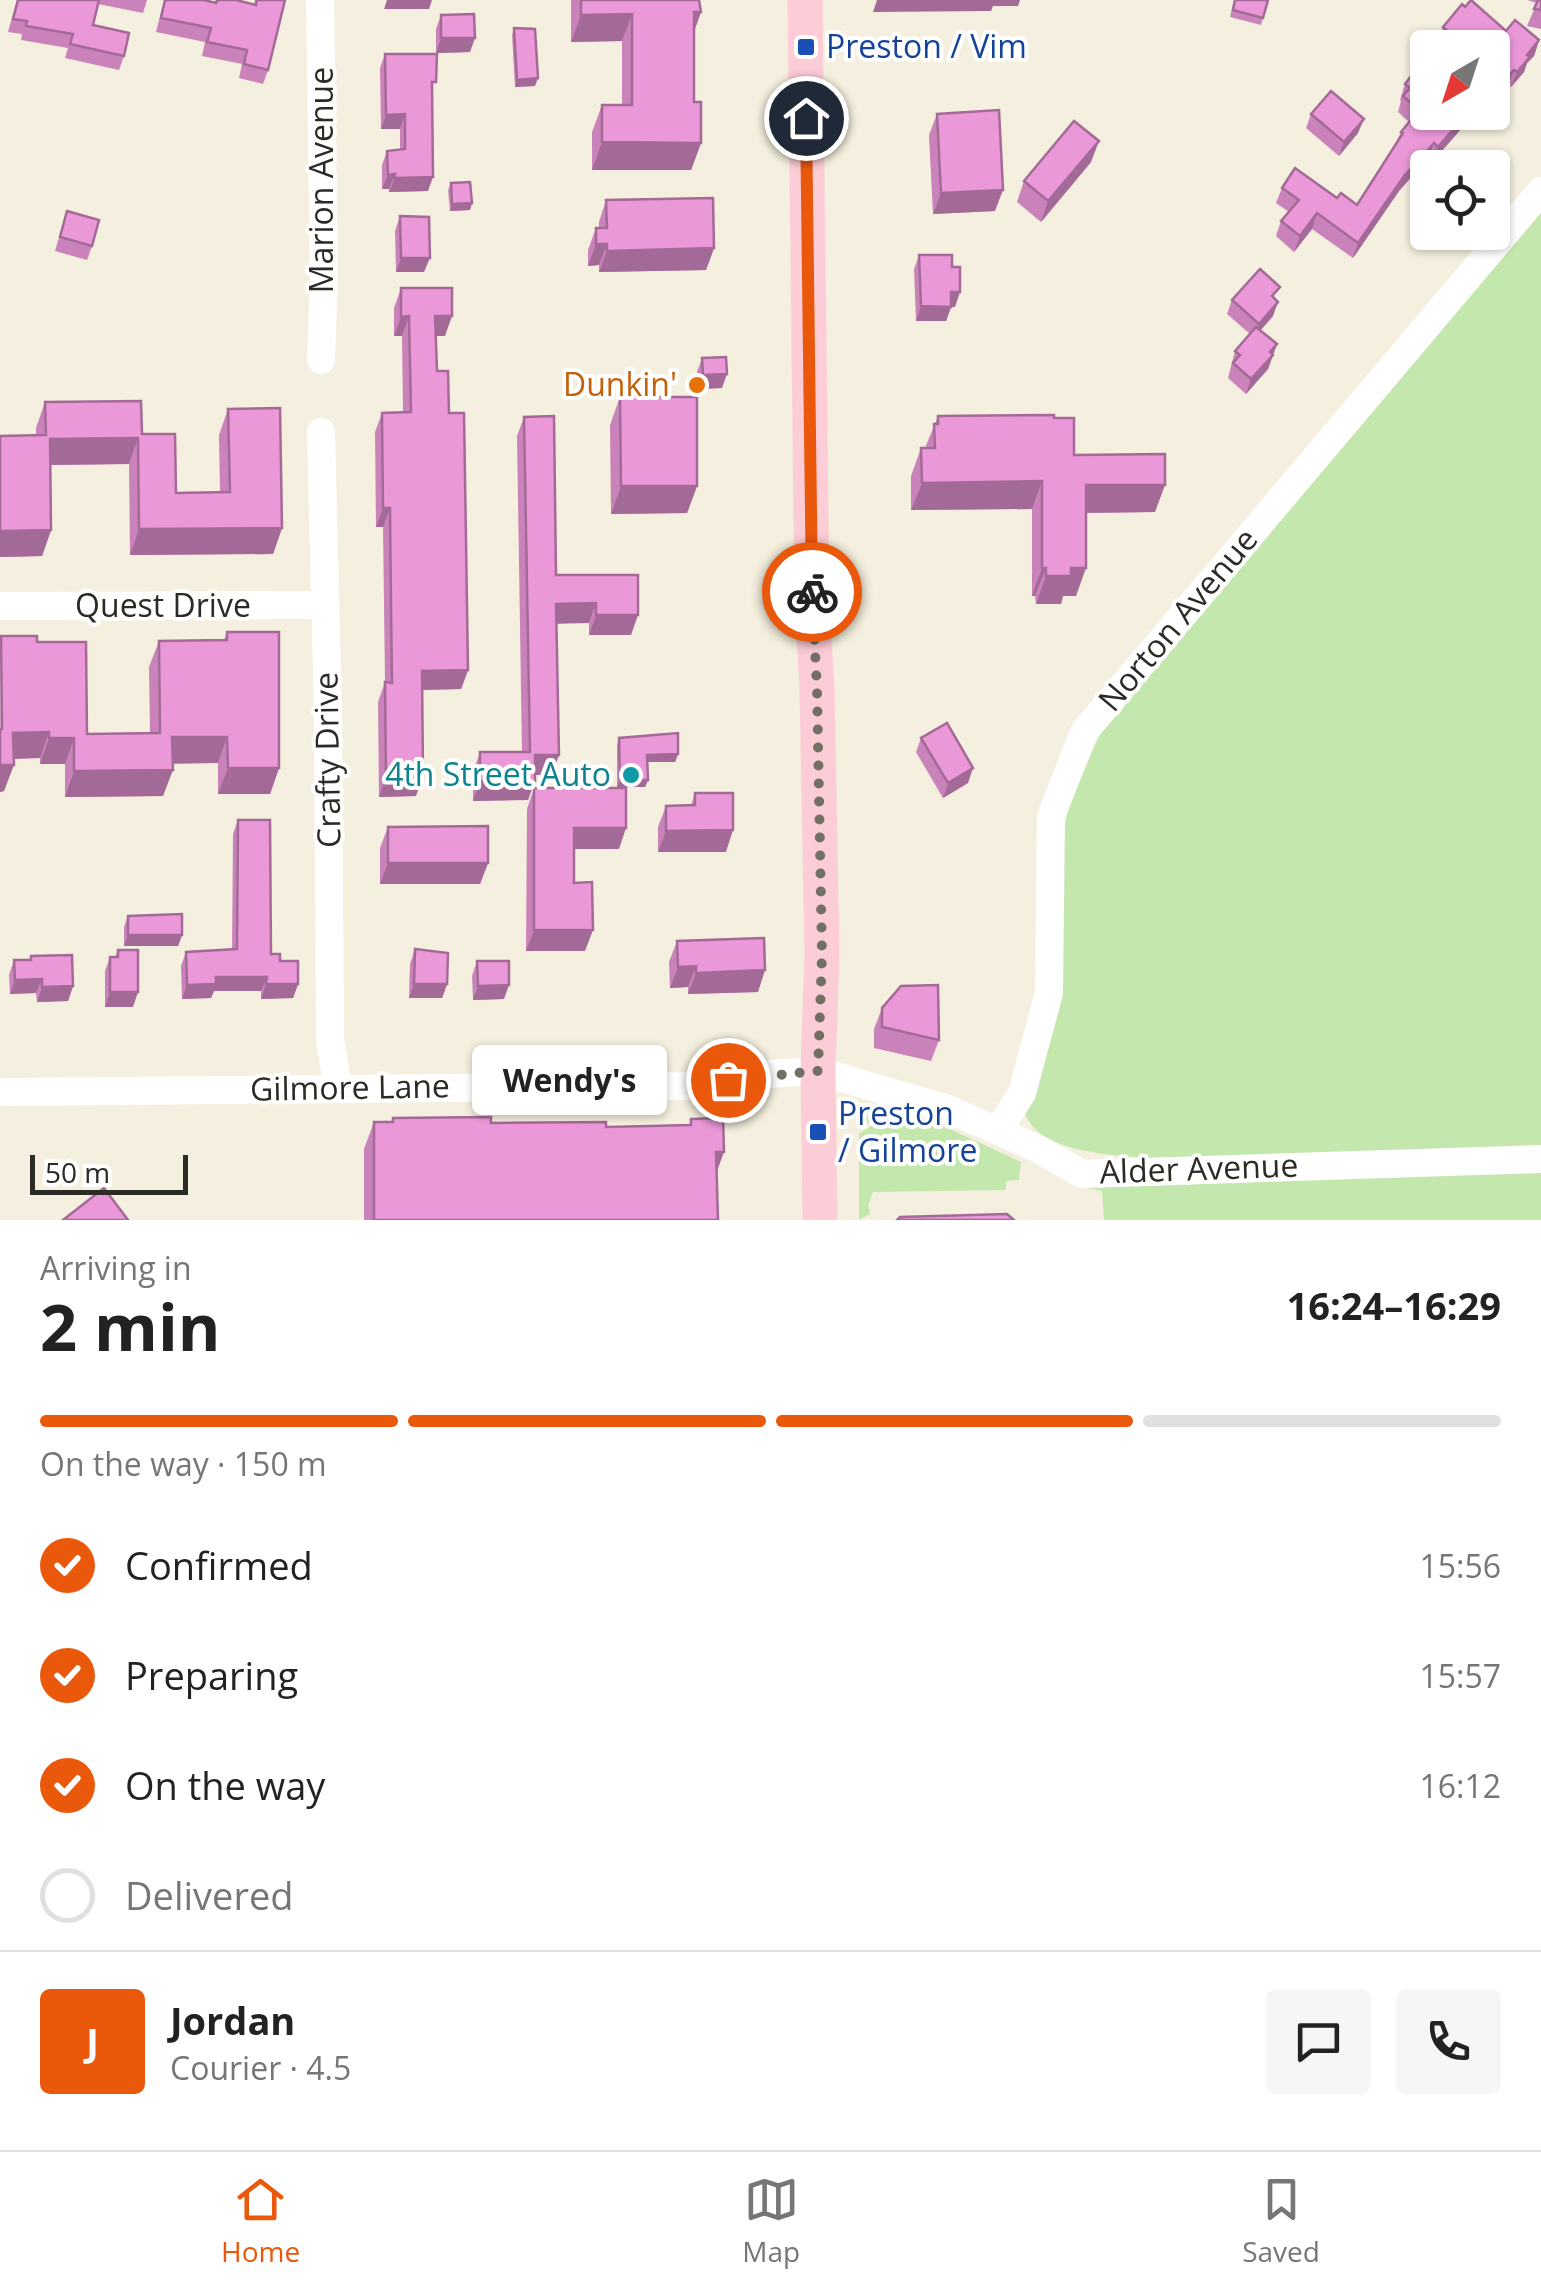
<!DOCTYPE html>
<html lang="en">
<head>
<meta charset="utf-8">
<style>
	body { margin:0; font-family:"Open Sans",sans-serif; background:#f6f6f6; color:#222; height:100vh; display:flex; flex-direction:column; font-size:38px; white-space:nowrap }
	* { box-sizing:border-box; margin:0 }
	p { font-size:32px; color:#767676 }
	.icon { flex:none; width:55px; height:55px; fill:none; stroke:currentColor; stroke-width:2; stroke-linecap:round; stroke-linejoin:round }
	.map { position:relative; height:1220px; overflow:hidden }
	.details { display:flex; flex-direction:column; background:#fff; flex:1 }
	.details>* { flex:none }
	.needle { width:65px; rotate:219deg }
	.tools { position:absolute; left:1410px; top:30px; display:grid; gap:20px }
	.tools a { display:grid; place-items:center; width:100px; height:100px; border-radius:10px; background:#fff; box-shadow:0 2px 8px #0004; font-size:50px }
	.scale { position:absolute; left:30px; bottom:25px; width:158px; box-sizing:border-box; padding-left:10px; border:5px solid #2c2a24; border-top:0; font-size:28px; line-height:35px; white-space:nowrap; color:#2c2a24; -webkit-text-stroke:8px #fff; paint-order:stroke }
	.pin { position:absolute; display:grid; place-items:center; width:85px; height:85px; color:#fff; margin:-42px; border:5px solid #fff; border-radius:50%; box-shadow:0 2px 10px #0007 }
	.courier { position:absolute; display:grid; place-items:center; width:100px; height:100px; margin:-50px; border:8px solid #ea580c; border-radius:50%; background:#fff; color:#222; box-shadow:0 2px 12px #0007 }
	.bubble { position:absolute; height:70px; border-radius:10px; background:#fff; box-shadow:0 2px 8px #0004; font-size:32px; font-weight:700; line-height:70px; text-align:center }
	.overview em { font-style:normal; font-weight:700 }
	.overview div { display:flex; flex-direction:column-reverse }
	.overview { display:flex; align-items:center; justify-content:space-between; height:170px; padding:0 40px }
	h1 { font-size:65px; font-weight:700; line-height:75px }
	.bar { display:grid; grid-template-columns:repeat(4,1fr); gap:15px 10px; align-content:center; height:120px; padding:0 40px }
	.bar i { height:12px; border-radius:8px; background:#e0e0e0 }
	.bar .current { background:#ea580c }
	.bar p { grid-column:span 4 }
	.line { display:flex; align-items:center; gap:25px; padding:0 40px; border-top:2px solid #e0e0e0 }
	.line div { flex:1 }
	.round { display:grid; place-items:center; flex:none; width:105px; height:105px; border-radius:10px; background:#f6f6f6 }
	ol { padding:0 40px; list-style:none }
	li { display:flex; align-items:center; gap:30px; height:110px }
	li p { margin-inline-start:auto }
	li .icon { padding:10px; border-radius:50%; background:#ea580c; color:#fff; stroke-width:4 }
	li:last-child { color:#767676 }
	li i { width:55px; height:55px; border:5px solid #e0e0e0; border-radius:50% }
	.dock { display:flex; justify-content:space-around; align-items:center; height:140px; border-top:2px solid #e0e0e0; background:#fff; font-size:28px; color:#767676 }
	.dock a { display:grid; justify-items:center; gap:5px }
	.dock .current { color:#ea580c }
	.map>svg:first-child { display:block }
	.green { fill:#c4e7ae }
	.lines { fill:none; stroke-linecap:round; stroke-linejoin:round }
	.minor { stroke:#fff; stroke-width:28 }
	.major { stroke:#fdcdd7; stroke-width:35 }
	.wall { fill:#ca83ba }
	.shaded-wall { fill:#a46a97 }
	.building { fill:#eb98d8; stroke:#a46a97; stroke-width:2.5 }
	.done { stroke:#726f65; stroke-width:10; stroke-dasharray:0 18 }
	.route { stroke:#ea580c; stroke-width:12 }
	.transit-dot { fill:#1a4fb4; stroke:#fff; stroke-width:4 }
	.food-dot { fill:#e8710a; stroke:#fff; stroke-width:4 }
	.culture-dot { fill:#0f9aa8; stroke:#fff; stroke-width:4 }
	.labels { text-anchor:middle; stroke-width:8; stroke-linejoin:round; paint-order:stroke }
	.transit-label { font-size:32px; fill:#164399; stroke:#fff; text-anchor:start }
	.street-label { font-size:32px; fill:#2c2a24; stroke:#fff }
	.food-label { font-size:32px; fill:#c56008; stroke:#fff; text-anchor:end }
	.culture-label { font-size:32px; fill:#0d838f; stroke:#fff; text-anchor:end }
</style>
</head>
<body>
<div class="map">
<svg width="1541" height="1220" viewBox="0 0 1541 1220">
	<rect width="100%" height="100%" fill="#f4efde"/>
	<g class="green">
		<path d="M1541,208V1150L1150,1158C1115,1156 1037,1152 1025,1113L1055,1023L1065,824L1069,805L1100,734Z"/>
		<polygon points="884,1110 943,1126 1021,1162 1019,1180 1006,1181 1006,1190 873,1192 868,1206 870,1214 859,1220 859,1134 879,1121 879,1115 859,1129 858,1121 871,1112"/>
		<polygon points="1541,1169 1541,1220 1104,1220 1102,1191 1088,1188 1087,1184"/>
	</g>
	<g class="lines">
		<g class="minor">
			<polyline points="320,0 324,275 321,360"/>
			<polyline points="321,432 328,715 330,1039 338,1088"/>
			<polyline points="0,606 325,605"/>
			<polyline points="0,1092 691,1086 766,1074 818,1071 948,1109 1036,1148 1082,1174 1541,1159"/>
			<polyline points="998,1131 1022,1093 1049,993 1051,816 1084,732 1541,191"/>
		</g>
		<polyline class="major" points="805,0 812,605 817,688 822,954 818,1071 820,1220"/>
	</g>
	<g class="wall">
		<polygon points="17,0 147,0 143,13 98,4 93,25 124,56 119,70 65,58 68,48 21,40 22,34 8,32"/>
		<polygon points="164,0 204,0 216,2 254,4 255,0 285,0 268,70 263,84 239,78 242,64 202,56 205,42 156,32"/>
		<polygon points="571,0 699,0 701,12 694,31 694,102 701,143 691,170 592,170 592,132 602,105 622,105 622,41 571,42"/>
		<polygon points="1234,0 1268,0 1261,25 1230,17"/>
		<polygon points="1527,0 1541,0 1541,29 1527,26 1537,3"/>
		<polygon points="441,15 470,52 436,53 436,29"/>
		<polygon points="1443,27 1506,31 1539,40 1534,56 1527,63 1524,72 1511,87 1508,85 1492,48 1444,48 1437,42"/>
		<polygon points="514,28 535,86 515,87 512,35"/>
		<polygon points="385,54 432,94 428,191 389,192 389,189 382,189 382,165 387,151 400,149 400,129 381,129 380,68"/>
		<polygon points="1418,67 1428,112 1486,112 1475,125 1469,120 1432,162 1428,158 1399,191 1353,258 1312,229 1294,252 1276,236 1281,221 1289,212 1276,203 1282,188 1337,198 1357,205 1396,143 1401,132 1409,122 1398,112 1401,101 1400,100 1405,84"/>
		<polygon points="937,114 995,211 933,214 929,135"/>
		<polygon points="1311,114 1358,133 1339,156 1306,128"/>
		<polygon points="1091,162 1041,222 1017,202 1024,181"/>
		<polygon points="451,183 472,203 470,210 450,211 448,190"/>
		<polygon points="606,200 714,248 706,270 599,272 599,265 588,266 588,250 596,228 599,228 599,222"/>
		<polygon points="67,211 92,246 87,260 55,251"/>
		<polygon points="400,216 424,272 396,272 395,231"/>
		<polygon points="919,255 952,267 955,307 951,307 946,321 916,321 914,269"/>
		<polygon points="401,288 445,336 436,336 437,371 449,413 468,670 461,689 422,690 416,796 379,797 378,702 385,682 383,527 376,527 375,432 382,413 403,412 402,336 394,336 394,308"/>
		<polygon points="1232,300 1275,300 1273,316 1260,330 1277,344 1268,369 1246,394 1228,378 1235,351 1250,334 1227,314"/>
		<polygon points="702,358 722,388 697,389 697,372"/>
		<polygon points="620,397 697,486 687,513 611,514 610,425"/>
		<polygon points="45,402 142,434 176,493 220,492 219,435 228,409 282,528 273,554 130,555 129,464 50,465 51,530 42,556 0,557 0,436 36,435 36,428"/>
		<polygon points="938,416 1054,418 1074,455 1155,512 1086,513 1076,596 1063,596 1061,604 1036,604 1035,596 1032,596 1032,509 911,510 911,476 921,448 925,448"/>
		<polygon points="524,417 556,575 638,575 631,635 589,635 589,623 557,623 552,775 535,775 528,800 473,801 473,772 480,752 522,752 517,436"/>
		<polygon points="227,632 279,768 270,794 218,794 218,763 173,763 163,796 65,797 65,764 40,764 40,758 13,759 4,791 0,792 1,636 37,642 87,734 150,733 149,667 159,641 224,640"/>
		<polygon points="619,738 678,754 675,762 647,762 648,780 645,787 617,787 617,745"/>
		<polygon points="921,738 968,783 943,798 916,752"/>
		<polygon points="534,788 619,849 574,849 574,883 585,951 526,951 527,809"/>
		<polygon points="695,793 726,852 658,852 658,827 666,806 691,805"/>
		<polygon points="238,820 271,954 280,961 298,984 293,998 261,999 261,991 214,991 211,998 182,999 181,966 186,952 232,950 233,834"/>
		<polygon points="388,827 488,863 480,884 380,884 380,848"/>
		<polygon points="128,916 182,935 178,946 124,946 124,927"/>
		<polygon points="677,941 758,992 688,994 688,987 670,988 669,962"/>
		<polygon points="415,949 447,984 442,998 409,998 410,964"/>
		<polygon points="118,950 133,1007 105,1007 105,971 110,957 115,957"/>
		<polygon points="31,956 73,986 68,1001 37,1002 36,993 10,994 9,975 14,960 30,960"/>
		<polygon points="477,961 504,999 473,1000 472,976"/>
		<polygon points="882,1008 939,1040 931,1061 874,1048 874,1029"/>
		<polygon points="393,1118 606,1127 689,1125 691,1119 717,1172 718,1220 364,1220 364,1149 374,1122 391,1122"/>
	</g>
	<g class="shaded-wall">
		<polygon points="387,0 432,0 429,9 384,9"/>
		<polygon points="877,0 1020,0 1018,6 993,6 991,11 873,12"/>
		<polygon points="694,12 701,12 691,40"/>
		<polygon points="632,14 622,41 571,42 581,15"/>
		<polygon points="441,38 475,38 470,52 436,53"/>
		<polygon points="1539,40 1534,56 1527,63 1524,72 1511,87 1517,72 1527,55"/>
		<polygon points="1514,70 1508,85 1492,104 1492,95"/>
		<polygon points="538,78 535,86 515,87 517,80"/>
		<polygon points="1468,112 1472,112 1469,120 1432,162 1438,147"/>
		<polygon points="1480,112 1486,112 1475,125"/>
		<polygon points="405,114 400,129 381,129 386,115"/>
		<polygon points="1364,119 1358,133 1339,156 1344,142"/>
		<polygon points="1099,141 1091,162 1041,222 1048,201"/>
		<polygon points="602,142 701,143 691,170 592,170"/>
		<polygon points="1434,143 1428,158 1399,191 1353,258 1358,243 1404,176"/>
		<polygon points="395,174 389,189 382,189 388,175"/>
		<polygon points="433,177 428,191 389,192 395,178"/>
		<polygon points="1003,190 995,211 933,214 941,193"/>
		<polygon points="472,203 470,210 450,211 452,204"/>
		<polygon points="1317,213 1312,229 1294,252 1300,236"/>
		<polygon points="596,244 607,244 599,265 588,266"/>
		<polygon points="714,248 706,270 599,272 607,251"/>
		<polygon points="401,258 430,258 424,272 396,272"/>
		<polygon points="951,292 960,292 955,307 946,307"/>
		<polygon points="1278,302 1273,316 1254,338 1259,324"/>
		<polygon points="921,306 951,307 946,321 916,321"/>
		<polygon points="409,316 402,336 394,336 401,317"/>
		<polygon points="435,316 452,316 445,336 428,336"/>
		<polygon points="1277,344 1268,369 1246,394 1251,379"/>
		<polygon points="727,374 722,388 697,389 703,375"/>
		<polygon points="138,438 129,464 41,465 50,439"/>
		<polygon points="1042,481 1032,509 911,510 922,483"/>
		<polygon points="1086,485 1165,485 1155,512 1075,513"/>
		<polygon points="621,486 697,486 687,513 611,514"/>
		<polygon points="383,508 390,508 383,527 376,527"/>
		<polygon points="282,528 273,554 130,555 139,529"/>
		<polygon points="51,530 42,556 0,557 0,531"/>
		<polygon points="1042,568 1046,568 1035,596 1032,596"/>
		<polygon points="1071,568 1086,568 1076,596 1063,596 1061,604 1036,604 1046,576"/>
		<polygon points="596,603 589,623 549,624 556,604"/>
		<polygon points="596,615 638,615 631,635 589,635"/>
		<polygon points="468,670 461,689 414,690 422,671"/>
		<polygon points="49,732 40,758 4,759 13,733"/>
		<polygon points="172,737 227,737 218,763 163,764"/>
		<polygon points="49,738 74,738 65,764 40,764"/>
		<polygon points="678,754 675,762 645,762 647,755"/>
		<polygon points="535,755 559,755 552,775 528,775"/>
		<polygon points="0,765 14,765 4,791 0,792"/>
		<polygon points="228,768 279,768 270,794 218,794"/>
		<polygon points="973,768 968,783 943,798 948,783"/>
		<polygon points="173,770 163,796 65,797 74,771"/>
		<polygon points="423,776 416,796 379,797 386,777"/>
		<polygon points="620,780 648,780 645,787 617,787"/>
		<polygon points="480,781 535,781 528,800 473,801"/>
		<polygon points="574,828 626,828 619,849 566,849"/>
		<polygon points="733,830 726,852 658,852 666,831"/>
		<polygon points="388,863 488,863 480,884 380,884"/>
		<polygon points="534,930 593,930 585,951 526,951"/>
		<polygon points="128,935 182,935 178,946 124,946"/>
		<polygon points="696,966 688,987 670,988 678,967"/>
		<polygon points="765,970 758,992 688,994 696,973"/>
		<polygon points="216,977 267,977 261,991 214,991 211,998 182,999 187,985"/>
		<polygon points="42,979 36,993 10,994 15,980"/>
		<polygon points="266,984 298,984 293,998 261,999"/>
		<polygon points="414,984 447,984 442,998 409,998"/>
		<polygon points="509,985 504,999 473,1000 478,986"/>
		<polygon points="73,986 68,1001 37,1002 42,987"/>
		<polygon points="110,992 138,992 133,1007 105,1007"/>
		<polygon points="716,1152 724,1152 714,1179"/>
	</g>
	<g class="building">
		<polygon points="18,0 99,0 93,25 129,33 124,56 70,44 73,34 26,26 27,21 13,19"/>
		<polygon points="165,0 204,0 216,3 217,0 236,0 256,5 257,0 285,0 268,70 244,64 247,50 207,42 211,28 161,18"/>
		<polygon points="581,0 699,0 701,12 694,12 694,102 701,102 701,143 602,142 602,105 632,105 632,14 581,15"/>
		<polygon points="1235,0 1268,0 1263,18 1233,10"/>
		<polygon points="1471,0 1506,31 1515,20 1539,40 1527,55 1530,57 1517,72 1514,70 1492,95 1492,48 1467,48 1443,27 1462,4 1465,7"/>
		<polygon points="1538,0 1541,0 1541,10 1534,9"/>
		<polygon points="474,14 475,38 441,38 441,15"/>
		<polygon points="514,28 535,29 538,78 517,80"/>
		<polygon points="385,54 437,54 436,82 432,82 433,177 395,178 395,174 388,175 387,151 405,149 405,114 386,115"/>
		<polygon points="1418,67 1428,74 1428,112 1468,112 1438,147 1434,143 1404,176 1358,243 1317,213 1300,236 1281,221 1299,200 1282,188 1295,168 1337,198 1341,193 1357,205 1403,133 1401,132 1419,110 1403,96 1410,88 1405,84"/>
		<polygon points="1331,91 1364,119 1344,142 1311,114"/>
		<polygon points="999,110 1003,190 941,193 937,114"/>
		<polygon points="1074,121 1099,141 1048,201 1024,181"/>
		<polygon points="470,182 472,203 452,204 451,183"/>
		<polygon points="713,198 714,248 607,251 607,244 596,244 596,228 607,228 606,200"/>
		<polygon points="67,211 99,220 92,246 60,237"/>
		<polygon points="400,216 429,217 430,258 401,258"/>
		<polygon points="919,255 952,255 952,267 960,267 960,292 951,292 951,307 921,306"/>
		<polygon points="1260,269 1280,287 1272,296 1278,302 1259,324 1232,300"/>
		<polygon points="401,288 452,288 452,316 435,316 437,371 448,371 449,413 464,413 468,670 422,671 423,776 386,777 385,682 392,683 391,606 390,508 383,508 382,413 411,412 409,316 401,317"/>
		<polygon points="1256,327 1277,344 1270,352 1273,355 1251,379 1233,363 1240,355 1235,351"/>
		<polygon points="726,357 727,374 703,375 702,358"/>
		<polygon points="620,397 697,397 697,486 621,486"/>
		<polygon points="141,401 142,434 175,434 176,493 230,492 228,409 280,408 282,528 139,529 138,438 50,439 51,530 0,531 0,436 46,435 45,402"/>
		<polygon points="1054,415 1054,418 1074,418 1074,455 1165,454 1165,485 1086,485 1086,568 1071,568 1071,576 1046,576 1046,568 1042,568 1042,481 922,483 921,448 935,448 934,424 938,424 938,416"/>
		<polygon points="554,416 556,575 638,575 638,615 596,615 596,603 556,604 559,755 535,755 535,781 480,781 480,752 530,752 524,417"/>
		<polygon points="227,632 279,632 279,768 228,768 227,737 172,737 173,770 74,771 74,738 49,738 49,732 13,733 14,765 0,765 0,729 2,729 1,636 37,636 37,642 86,642 87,734 160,733 159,641 227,640"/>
		<polygon points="947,723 973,768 948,783 921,738"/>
		<polygon points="678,733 678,754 647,755 648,780 620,780 619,738"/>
		<polygon points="534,788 626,788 626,828 574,828 574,883 592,882 593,930 534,930"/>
		<polygon points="695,793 733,793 733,830 666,831 666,806 695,805"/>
		<polygon points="238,820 270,820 271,954 280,954 280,961 298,961 298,984 266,984 267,977 216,977 216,984 187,985 186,952 237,949"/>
		<polygon points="488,826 488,863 388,863 388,827"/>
		<polygon points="182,914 182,935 128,935 128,916"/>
		<polygon points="764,938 765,970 696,973 696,966 678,967 677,941"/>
		<polygon points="415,949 448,953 447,984 414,984"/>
		<polygon points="118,950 138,950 138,992 110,992 110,957 118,957"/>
		<polygon points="72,955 73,986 42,987 42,979 15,980 14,960 31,960 31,956"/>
		<polygon points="477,961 509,961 509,985 478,986"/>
		<polygon points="938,985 939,1040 882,1027 882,1008 901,986"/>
		<polygon points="491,1117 491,1123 606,1122 606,1127 691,1125 691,1119 723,1118 724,1152 716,1152 718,1220 374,1220 374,1122 393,1122 393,1118"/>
		<polygon points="104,1188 128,1220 63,1220"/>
		<polygon points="1007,1214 1014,1220 897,1220 900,1217"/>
	</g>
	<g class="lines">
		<polyline class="done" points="728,1080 818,1071 822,954 817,688 812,592"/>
		<polyline class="route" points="806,118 812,592"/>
	</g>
	<g class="transit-dot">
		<rect x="796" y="37" width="20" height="20" rx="5"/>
		<rect x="808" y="1122" width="20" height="20" rx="5"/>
	</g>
	<circle class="food-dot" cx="697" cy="385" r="10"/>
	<circle class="culture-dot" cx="631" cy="775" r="10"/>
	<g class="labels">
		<g class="transit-label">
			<text x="826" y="58">Preston / Vim</text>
			<text x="838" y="1125">Preston<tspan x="838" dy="37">/ Gilmore</tspan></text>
		</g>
		<g class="street-label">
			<text transform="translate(322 180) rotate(-90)" y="11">Marion Avenue</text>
			<text x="163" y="617">Quest Drive</text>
			<text transform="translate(1178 620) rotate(-50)" y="11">Norton Avenue</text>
			<text transform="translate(328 760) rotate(-91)" y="11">Crafty Drive</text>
			<text transform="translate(350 1088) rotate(-1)" y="11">Gilmore Lane</text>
			<text transform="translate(1199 1169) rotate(-2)" y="11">Alder Avenue</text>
		</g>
		<g class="food-label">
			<text x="677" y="396">Dunkin'</text>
		</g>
		<g class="culture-label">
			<text x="611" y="786">4th Street Auto</text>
		</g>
	</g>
</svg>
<div class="tools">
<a><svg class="needle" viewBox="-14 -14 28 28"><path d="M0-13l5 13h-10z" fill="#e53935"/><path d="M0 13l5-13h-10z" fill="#767676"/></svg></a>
<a><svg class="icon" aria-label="locate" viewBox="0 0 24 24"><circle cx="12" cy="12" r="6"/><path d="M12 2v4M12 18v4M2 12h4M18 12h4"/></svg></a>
</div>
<div class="scale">50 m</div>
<div class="pin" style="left:728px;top:1080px;background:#ea580c"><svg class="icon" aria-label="bag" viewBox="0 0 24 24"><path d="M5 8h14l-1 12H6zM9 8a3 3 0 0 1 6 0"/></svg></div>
<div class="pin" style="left:806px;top:118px;background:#1f2937"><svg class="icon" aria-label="home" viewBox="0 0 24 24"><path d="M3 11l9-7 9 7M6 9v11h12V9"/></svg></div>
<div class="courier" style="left:812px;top:592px"><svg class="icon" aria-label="bike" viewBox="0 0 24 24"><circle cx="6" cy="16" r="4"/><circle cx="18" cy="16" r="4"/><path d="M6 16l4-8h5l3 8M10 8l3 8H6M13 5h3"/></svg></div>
<div class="bubble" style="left:472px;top:1045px;width:195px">Wendy's</div>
</div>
<section class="details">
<div class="overview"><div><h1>2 min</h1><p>Arriving in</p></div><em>16:24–16:29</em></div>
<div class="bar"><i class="current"></i><i class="current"></i><i class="current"></i><i></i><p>On the way · 150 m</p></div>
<ol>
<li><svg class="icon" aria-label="check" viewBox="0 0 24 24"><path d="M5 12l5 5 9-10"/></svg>Confirmed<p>15:56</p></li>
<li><svg class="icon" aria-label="check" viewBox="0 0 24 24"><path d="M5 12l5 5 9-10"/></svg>Preparing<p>15:57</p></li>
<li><svg class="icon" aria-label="check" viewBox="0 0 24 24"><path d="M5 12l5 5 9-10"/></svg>On the way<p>16:12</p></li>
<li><i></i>Delivered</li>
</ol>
<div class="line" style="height:180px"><b class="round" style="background:#ea580c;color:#fff">J</b><div><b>Jordan</b><p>Courier · 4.5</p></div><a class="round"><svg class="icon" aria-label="chat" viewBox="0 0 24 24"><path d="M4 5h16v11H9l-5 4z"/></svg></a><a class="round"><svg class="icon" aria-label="phone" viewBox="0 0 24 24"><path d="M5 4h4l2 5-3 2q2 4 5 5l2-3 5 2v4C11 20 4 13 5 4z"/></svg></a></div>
</section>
<nav class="dock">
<a class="current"><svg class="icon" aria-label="home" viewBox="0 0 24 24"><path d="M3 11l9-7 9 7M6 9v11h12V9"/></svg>Home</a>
<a><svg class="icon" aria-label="map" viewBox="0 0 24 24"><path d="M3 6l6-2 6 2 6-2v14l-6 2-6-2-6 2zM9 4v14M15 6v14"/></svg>Map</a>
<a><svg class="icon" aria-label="saved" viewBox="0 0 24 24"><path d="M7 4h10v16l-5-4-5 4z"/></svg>Saved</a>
</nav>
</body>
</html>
